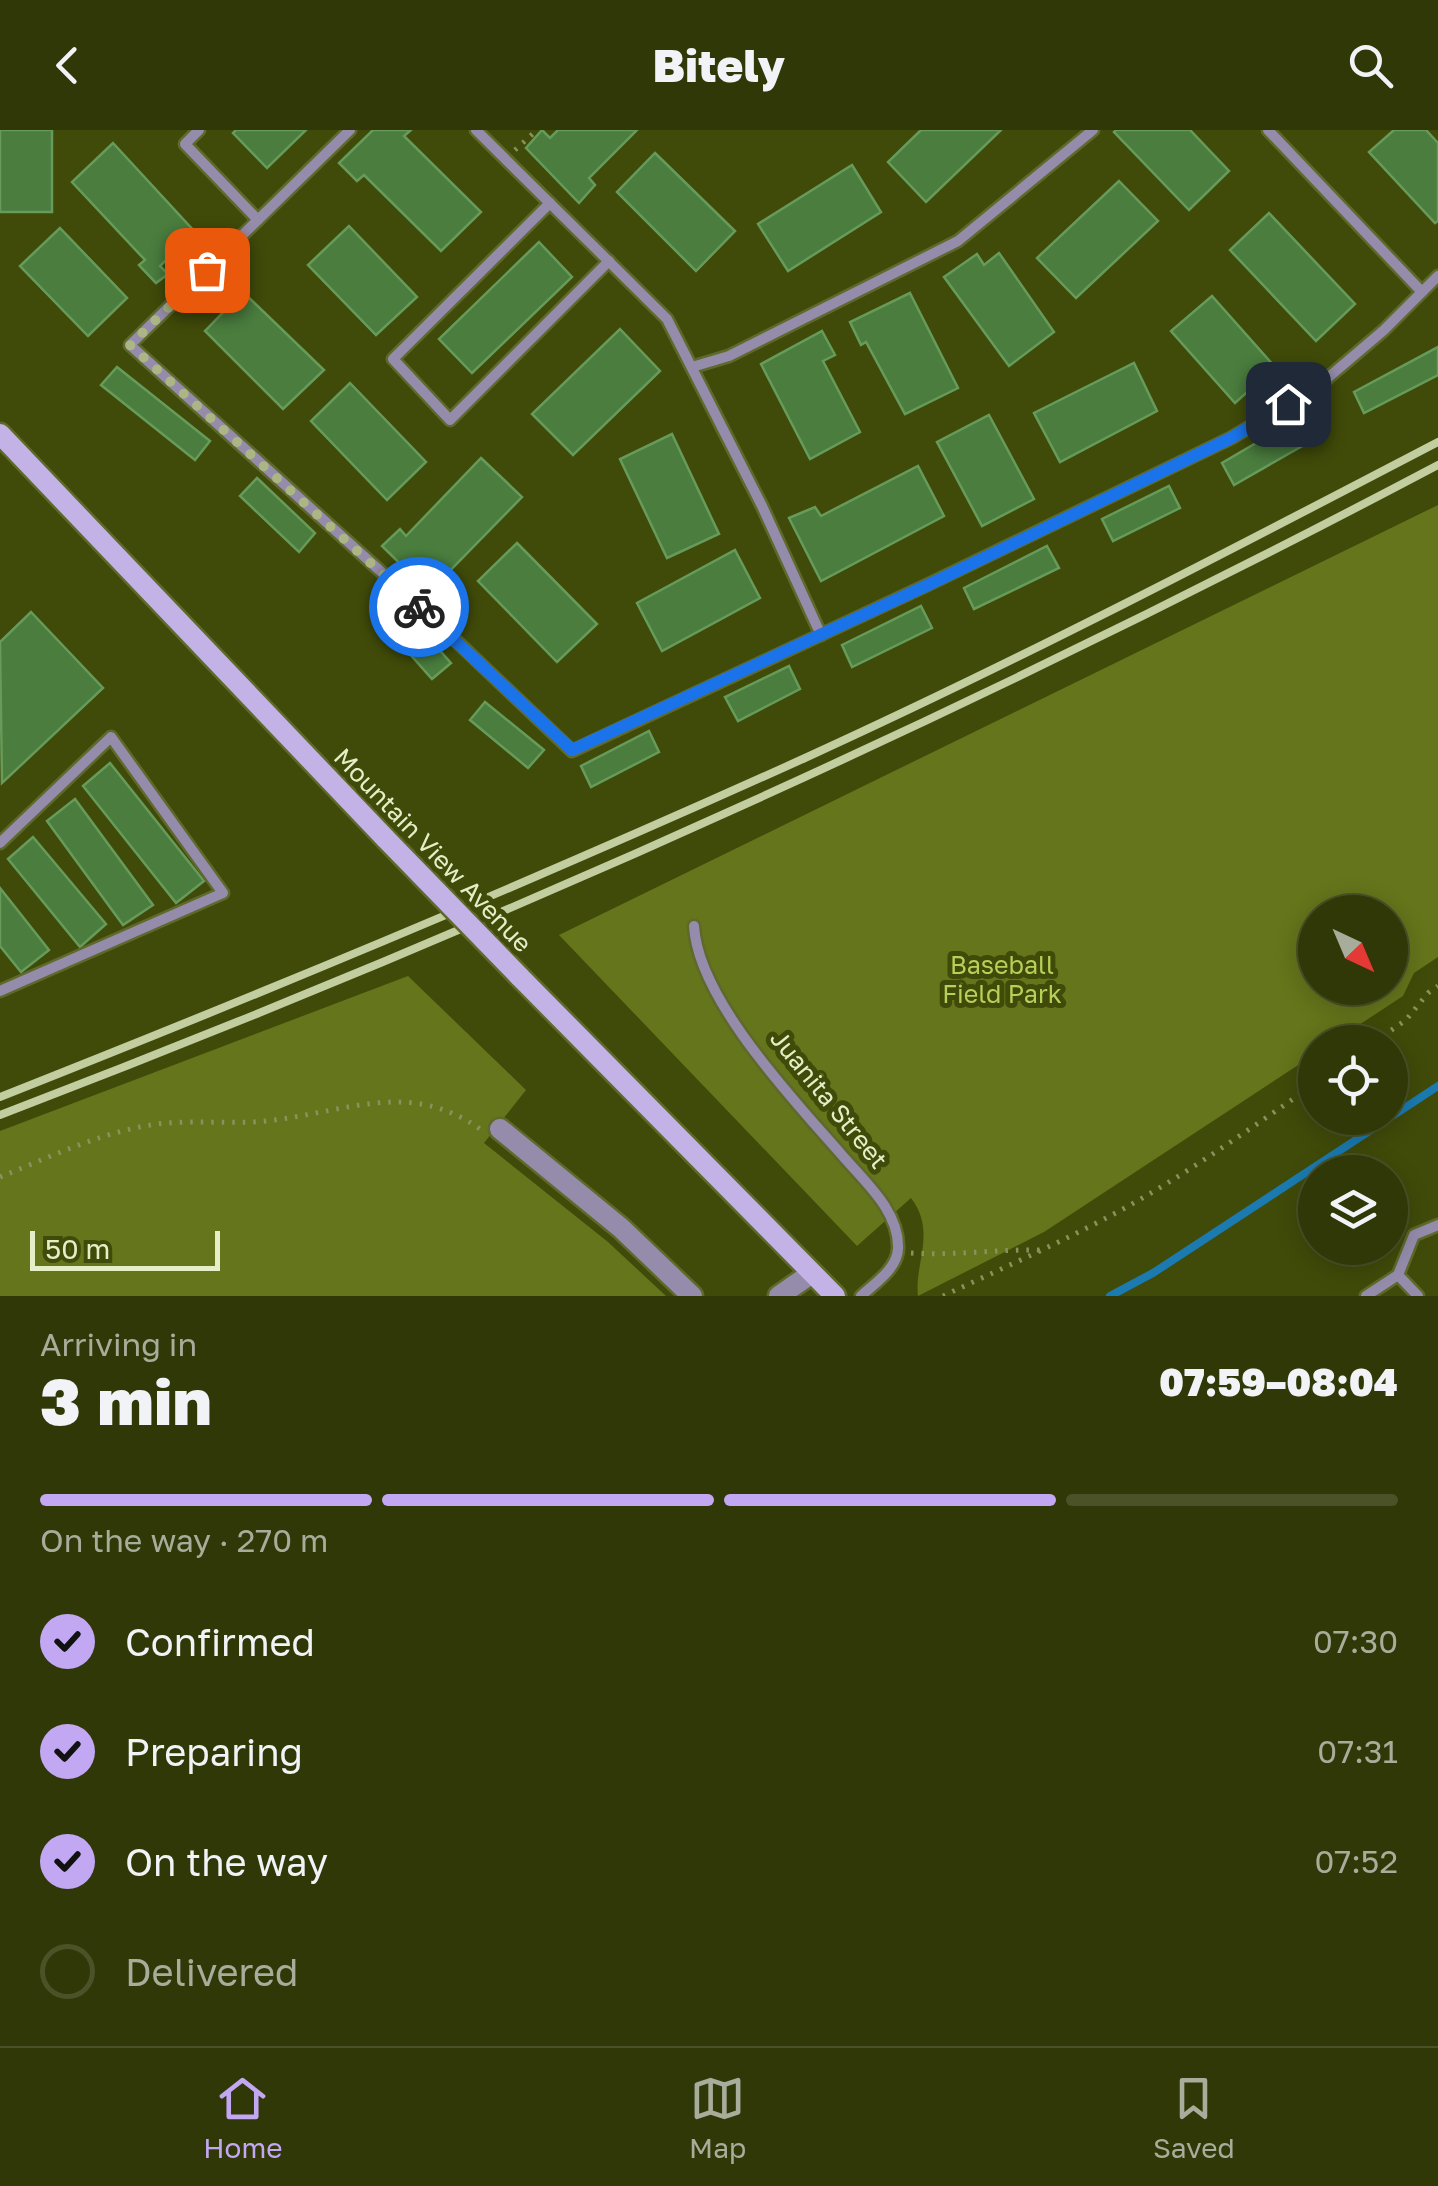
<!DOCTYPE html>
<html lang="en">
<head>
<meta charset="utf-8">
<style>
	body { margin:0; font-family:"Golos Text",sans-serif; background:#3c4315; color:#f1f3f6; height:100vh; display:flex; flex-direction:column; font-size:38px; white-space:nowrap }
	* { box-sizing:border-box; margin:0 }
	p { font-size:32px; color:#a8ac9b }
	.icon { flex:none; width:55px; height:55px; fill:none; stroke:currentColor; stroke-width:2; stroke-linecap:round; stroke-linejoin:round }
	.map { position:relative; height:1166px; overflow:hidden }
	.panel { display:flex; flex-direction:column; background:#303807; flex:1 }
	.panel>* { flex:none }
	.needle { width:65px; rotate:136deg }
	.buttons { position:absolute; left:1298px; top:765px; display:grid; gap:20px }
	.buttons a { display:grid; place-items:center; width:110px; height:110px; border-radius:50%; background:#303807; box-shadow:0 5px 25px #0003,0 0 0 2px #4b5228; font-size:50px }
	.scale { position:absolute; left:30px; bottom:25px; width:190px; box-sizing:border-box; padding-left:10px; border:5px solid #e4efc7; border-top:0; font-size:28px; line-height:35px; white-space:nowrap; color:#e4efc7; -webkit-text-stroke:8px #404b09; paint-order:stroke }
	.pin { position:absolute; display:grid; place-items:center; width:85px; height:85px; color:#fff; margin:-42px; border-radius:20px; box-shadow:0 5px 15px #0006 }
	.courier { position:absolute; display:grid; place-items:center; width:100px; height:100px; margin:-50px; border:8px solid #1a73e8; border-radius:50%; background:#fff; color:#222; box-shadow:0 2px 12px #0007 }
	.headline em { font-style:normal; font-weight:800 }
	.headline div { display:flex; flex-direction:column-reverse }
	.headline { display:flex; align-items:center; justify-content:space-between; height:170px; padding:0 40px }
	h1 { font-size:65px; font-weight:800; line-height:75px }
	.bar { display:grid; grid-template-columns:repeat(4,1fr); gap:15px 10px; align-content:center; height:120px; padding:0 40px }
	.bar i { height:12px; border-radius:8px; background:#4b5228 }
	.bar .active { background:#c2a8f3 }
	.bar p { grid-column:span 4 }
	ol { padding:0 40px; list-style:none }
	li { display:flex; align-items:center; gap:30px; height:110px }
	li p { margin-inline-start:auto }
	li .icon { padding:10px; border-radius:50%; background:#c2a8f3; color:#111; stroke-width:4 }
	li:last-child { color:#a8ac9b }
	li i { width:55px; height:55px; border:5px solid #4b5228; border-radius:50% }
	header { display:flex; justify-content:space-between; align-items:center; height:130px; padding:0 40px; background:#303807; font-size:45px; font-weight:800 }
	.menu { display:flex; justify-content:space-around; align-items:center; height:140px; border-top:2px solid #4b5228; background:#303807; font-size:28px; color:#a8ac9b }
	.menu a { display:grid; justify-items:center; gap:5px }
	.menu .active { color:#c2a8f3 }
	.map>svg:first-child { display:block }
	.green { fill:#64751b; fill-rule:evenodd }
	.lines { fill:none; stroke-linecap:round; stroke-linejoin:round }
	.stream { stroke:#1b7bb0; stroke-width:8 }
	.building { fill:#4a7d3e; stroke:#669b5a; stroke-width:2.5 }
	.service-casing { stroke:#5e692b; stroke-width:15 }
	.minor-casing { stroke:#5e692b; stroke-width:25 }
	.secondary-casing { stroke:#5e692b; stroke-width:25 }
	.path { stroke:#87925c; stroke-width:5; stroke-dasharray:2.5 8; stroke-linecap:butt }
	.service { stroke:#958bab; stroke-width:10 }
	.minor { stroke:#958bab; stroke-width:20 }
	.secondary { stroke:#c2b2e5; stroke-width:20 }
	.rail { stroke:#c2cda0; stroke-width:8 }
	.secondary-bridge-casing { stroke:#5e692b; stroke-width:25; stroke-linecap:butt }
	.secondary-bridge { stroke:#c2b2e5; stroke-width:20 }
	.done { stroke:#abb684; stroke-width:10; stroke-dasharray:0 18 }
	.route { stroke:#1a73e8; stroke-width:12 }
	.labels { text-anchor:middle; stroke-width:10; stroke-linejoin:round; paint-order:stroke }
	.street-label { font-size:25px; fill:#e4efc7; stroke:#404b09 }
	.park-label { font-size:25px; fill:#b7d059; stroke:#404b09 }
</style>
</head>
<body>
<header><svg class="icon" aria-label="back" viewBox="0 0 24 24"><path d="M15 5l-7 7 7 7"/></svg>Bitely<svg class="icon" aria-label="search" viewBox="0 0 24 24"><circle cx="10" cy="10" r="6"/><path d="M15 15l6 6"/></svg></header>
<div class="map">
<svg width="1438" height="1166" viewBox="0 0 1438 1166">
	<rect width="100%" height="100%" fill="#404b09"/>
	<g class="green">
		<path d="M1438,375V827L1414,843L1403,866L1333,912H1315V924L1044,1102L918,1166C914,1133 937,1102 911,1068L857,1116L559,805ZM1315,782H1390V858H1315Z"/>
		<polygon points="408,846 526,960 484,1013 608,1112 666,1166 0,1166 0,1001"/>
	</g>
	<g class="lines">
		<polyline class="stream" points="1110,1166 1153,1143 1438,956"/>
	</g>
	<g class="building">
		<rect x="0" y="0" width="52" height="82"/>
		<polygon points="236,0 306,0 267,38 233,3"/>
		<polygon points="373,0 411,0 404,6 481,82 441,121 364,45 357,51 339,33"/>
		<polygon points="542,0 550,8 558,0 637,0 589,48 595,55 579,73 526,18"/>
		<polygon points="921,0 1001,0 926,72 888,32"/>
		<polygon points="1116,0 1190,0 1229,41 1189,80 1114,2"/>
		<polygon points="1394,0 1426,0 1438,13 1438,91 1435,93 1369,22"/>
		<polygon points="113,13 195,102 160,136 168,144 156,153 139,135 145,130 72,52"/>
		<polygon points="655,23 735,101 696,141 617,62"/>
		<polygon points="852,35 881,82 788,141 758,94"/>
		<polygon points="1119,51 1158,91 1076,168 1037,128"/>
		<polygon points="1269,83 1355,174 1316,211 1230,120"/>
		<polygon points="349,96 417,167 376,205 308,135"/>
		<polygon points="60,98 127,168 88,206 20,136"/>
		<polygon points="539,112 572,147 472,243 439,209"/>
		<polygon points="999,123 1054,202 1009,236 944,147 977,124 984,135"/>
		<polygon points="243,162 324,240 283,279 205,201"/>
		<polygon points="910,163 958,258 905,284 866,212 861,215 850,192"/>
		<polygon points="1212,166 1275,237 1235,273 1171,201"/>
		<polygon points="620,199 660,241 573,325 532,284"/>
		<polygon points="822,201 835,225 823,231 860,302 810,329 761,234"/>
		<polygon points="1438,217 1438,245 1364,283 1354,262"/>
		<polygon points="1134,233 1157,281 1060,332 1034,283"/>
		<polygon points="117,237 210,311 195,330 101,255"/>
		<polygon points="350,253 426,332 387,370 311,291"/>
		<polygon points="989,285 1034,369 982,396 937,312"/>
		<polygon points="1297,289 1311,311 1234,355 1222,333"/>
		<polygon points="672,304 719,404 667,428 620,329"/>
		<polygon points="481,328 522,367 438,453 449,461 438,471 382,416 400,399 406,406"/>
		<polygon points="918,336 944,386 821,451 789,388 815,377 821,386"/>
		<polygon points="257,348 315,403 299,422 240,366"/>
		<polygon points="1169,356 1180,378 1113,411 1102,389"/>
		<polygon points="517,413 597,494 557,532 478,451"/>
		<polygon points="1047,416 1059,438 974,479 964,458"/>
		<polygon points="735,420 760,468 662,521 637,473"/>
		<polygon points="921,476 932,498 852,537 842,515"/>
		<polygon points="31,482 103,558 2,653 0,512"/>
		<polygon points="419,497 451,533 432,549 400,513"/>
		<polygon points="789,536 800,559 738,591 725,567"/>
		<polygon points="485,572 544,620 528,638 470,590"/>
		<polygon points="649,601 659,622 591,657 581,636"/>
		<polygon points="110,633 204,751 176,773 83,656"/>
		<polygon points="75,669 153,775 123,795 47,691"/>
		<polygon points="33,707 106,794 80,817 8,729"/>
		<polygon points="0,758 49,820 21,842 0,816"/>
	</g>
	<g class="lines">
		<defs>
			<g id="service">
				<polyline points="199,0 185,14 258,90"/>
				<polyline points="350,0 130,215 429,485 572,621 927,455 1231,308 1317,257 1384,200 1438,146"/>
				<polyline points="476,0 667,189 762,376 821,505"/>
				<polyline points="1268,0 1422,162"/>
				<polyline points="550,73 393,229 450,290 609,131"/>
				<polyline points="692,237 729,226 958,111 1093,0"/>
				<polyline points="0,713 111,607 223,763 0,861"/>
				<path d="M694,796C698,869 793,969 841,1024C863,1050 900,1081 898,1119C897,1139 874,1154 861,1166"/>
				<polyline points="1398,1145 1414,1105 1438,1095"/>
				<polyline points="1366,1166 1398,1145 1418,1166"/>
			</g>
			<g id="minor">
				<polyline points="500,999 621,1098 692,1166"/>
				<polyline points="779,1166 812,1143"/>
			</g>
			<g id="secondary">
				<polyline points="0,304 386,709"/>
				<polyline points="519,846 835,1166"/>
			</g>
		</defs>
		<use href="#service" class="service-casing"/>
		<use href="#minor" class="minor-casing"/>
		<use href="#secondary" class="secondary-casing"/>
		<g class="path">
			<polyline points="515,20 537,0"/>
			<polyline points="1374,912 1406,890 1428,863 1438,856"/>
			<path d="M0,1047C53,1026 109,998 167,993C202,990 239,995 274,990C348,981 411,950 480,999"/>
			<path d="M911,1123C954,1126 997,1119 1040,1120"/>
			<path d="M943,1166C1003,1138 1064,1111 1123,1079C1190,1042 1252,997 1315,954"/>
		</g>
		<use href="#service" class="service"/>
		<use href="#minor" class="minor"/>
		<use href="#secondary" class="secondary"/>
		<g class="rail">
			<path d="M0,967C271,860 540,748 805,628C1020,530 1229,421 1438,312"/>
			<path d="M0,985C492,797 972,581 1438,335"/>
		</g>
		<defs>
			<polyline id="secondary-bridge" points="386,709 519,846"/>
		</defs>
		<use href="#secondary-bridge" class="secondary-bridge-casing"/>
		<use href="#secondary-bridge" class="secondary-bridge"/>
	</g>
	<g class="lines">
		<polyline class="done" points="207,140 130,215 419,477"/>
		<polyline class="route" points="419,477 572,620 928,455 1231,308 1288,274"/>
	</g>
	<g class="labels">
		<g class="street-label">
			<text transform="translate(433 720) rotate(46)" y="9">Mountain View Avenue</text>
			<text transform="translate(829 969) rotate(51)" y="9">Juanita Street</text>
		</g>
		<g class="park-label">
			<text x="1002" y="844">Baseball<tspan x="1002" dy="29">Field Park</tspan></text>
		</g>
	</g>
</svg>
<div class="buttons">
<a><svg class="needle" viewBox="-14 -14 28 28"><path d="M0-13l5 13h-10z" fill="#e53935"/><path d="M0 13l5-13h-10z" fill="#a8ac9b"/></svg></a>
<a><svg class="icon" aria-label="locate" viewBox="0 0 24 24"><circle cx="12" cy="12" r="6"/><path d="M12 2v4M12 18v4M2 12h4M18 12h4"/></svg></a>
<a><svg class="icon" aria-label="layers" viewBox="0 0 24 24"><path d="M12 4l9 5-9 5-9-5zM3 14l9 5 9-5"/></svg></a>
</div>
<div class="scale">50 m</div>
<div class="pin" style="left:207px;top:140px;background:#ea580c"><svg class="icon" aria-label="bag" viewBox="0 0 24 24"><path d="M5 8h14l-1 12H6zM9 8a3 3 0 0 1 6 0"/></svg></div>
<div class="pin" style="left:1288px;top:274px;background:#1f2937"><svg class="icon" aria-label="home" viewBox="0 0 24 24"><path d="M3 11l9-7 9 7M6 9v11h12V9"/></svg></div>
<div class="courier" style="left:419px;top:477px"><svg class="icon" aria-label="bike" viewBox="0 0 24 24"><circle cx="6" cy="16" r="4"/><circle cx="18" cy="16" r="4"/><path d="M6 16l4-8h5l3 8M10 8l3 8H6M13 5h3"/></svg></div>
</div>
<section class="panel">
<div class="headline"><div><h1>3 min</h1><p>Arriving in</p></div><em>07:59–08:04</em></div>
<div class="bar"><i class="active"></i><i class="active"></i><i class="active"></i><i></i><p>On the way · 270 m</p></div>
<ol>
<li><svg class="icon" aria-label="check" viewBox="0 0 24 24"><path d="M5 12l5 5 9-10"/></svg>Confirmed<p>07:30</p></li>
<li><svg class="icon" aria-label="check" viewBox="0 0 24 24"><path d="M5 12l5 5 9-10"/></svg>Preparing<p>07:31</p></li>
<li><svg class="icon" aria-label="check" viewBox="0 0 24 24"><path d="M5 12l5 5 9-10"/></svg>On the way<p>07:52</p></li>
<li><i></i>Delivered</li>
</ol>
</section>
<nav class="menu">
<a class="active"><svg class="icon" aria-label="home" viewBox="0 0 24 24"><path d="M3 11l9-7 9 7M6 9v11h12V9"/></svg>Home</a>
<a><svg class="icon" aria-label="map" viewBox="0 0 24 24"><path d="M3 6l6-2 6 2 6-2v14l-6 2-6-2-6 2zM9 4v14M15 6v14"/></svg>Map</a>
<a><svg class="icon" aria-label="saved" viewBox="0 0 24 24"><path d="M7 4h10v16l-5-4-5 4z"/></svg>Saved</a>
</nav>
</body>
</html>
